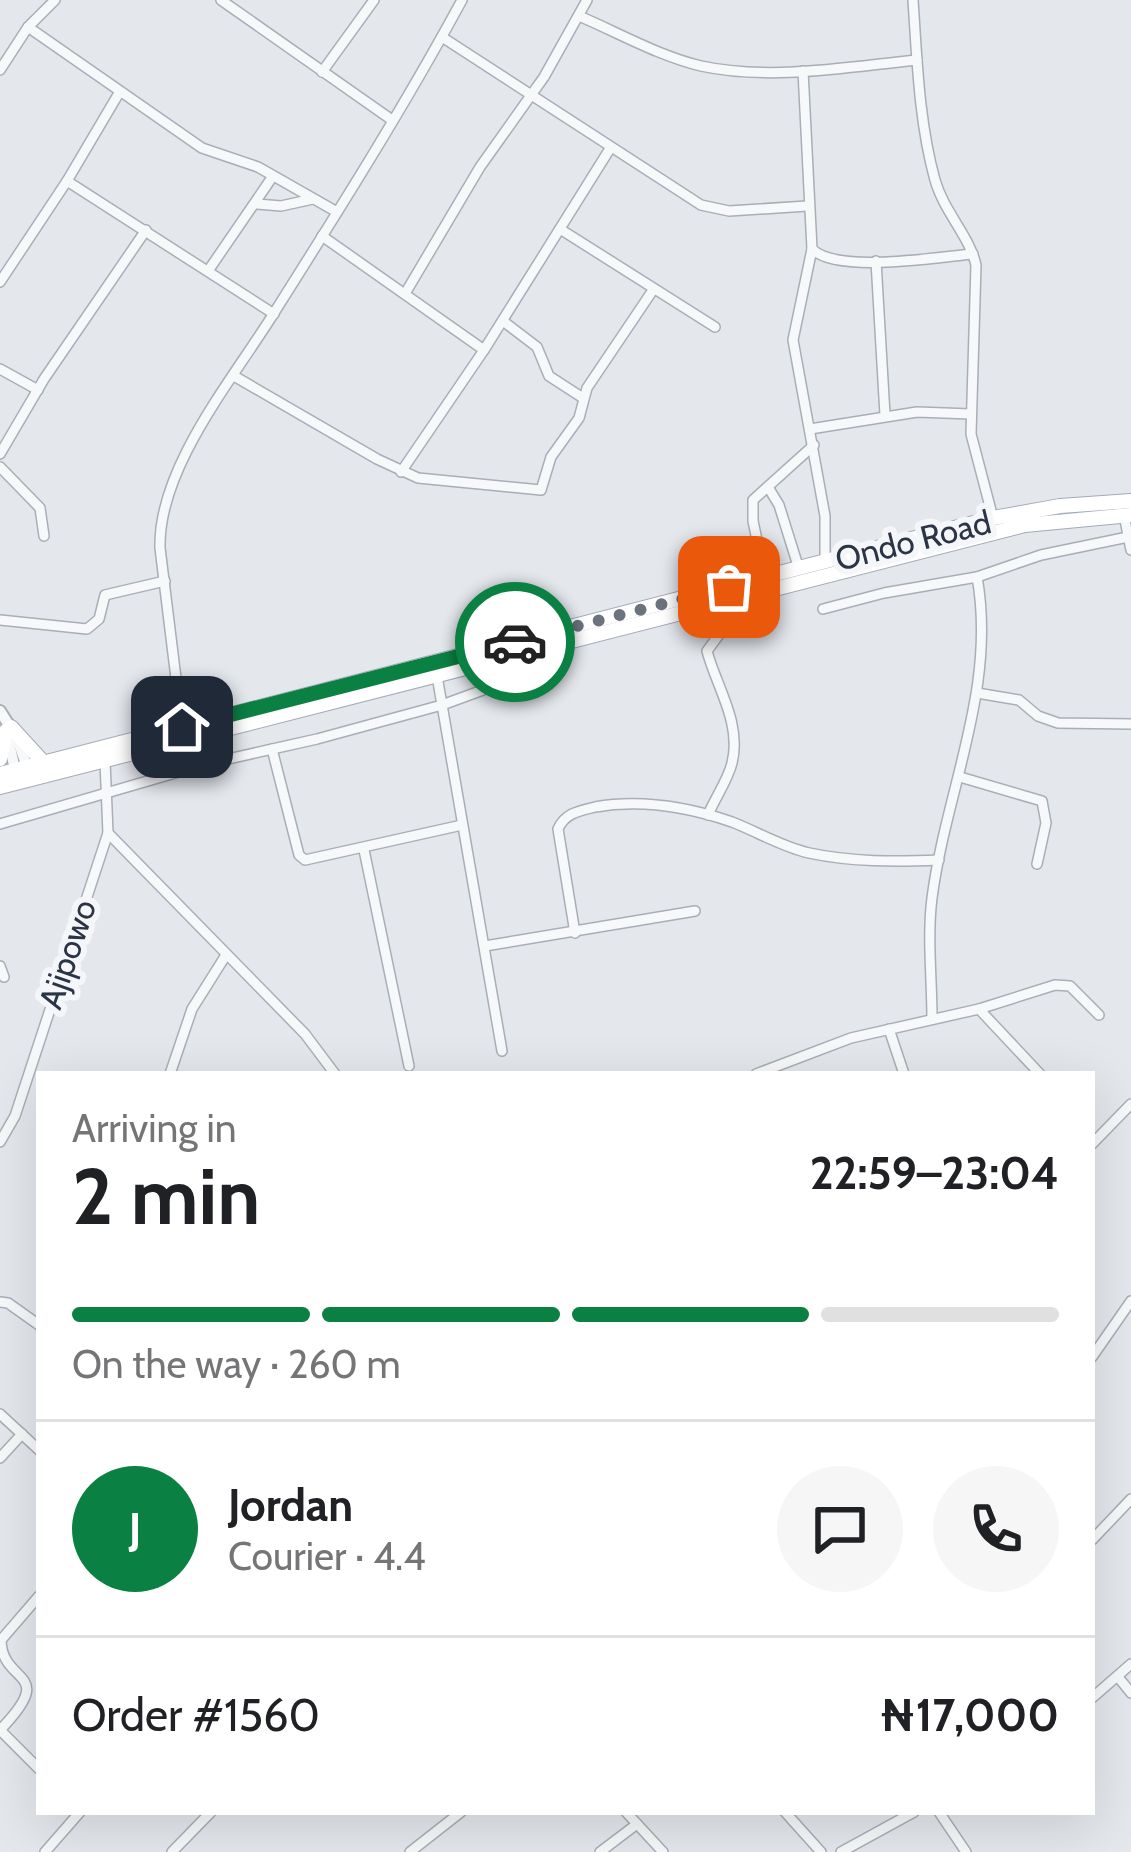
<!DOCTYPE html>
<html lang="en">
<head>
<meta charset="utf-8">
<style>
	body { margin:0; font-family:Cabin,sans-serif; background:#f6f6f6; color:#202124; height:100vh; display:flex; flex-direction:column; font-size:45px; white-space:nowrap }
	* { box-sizing:border-box; margin:0 }
	p { font-size:39px; color:#757577 }
	.icon { flex:none; width:66px; height:66px; fill:none; stroke:currentColor; stroke-width:2; stroke-linecap:round; stroke-linejoin:round }
	.map { position:relative; flex:1; overflow:hidden }
	.drawer { position:absolute; left:36px; top:1071px; width:1059px; height:744px; display:flex; flex-direction:column; background:#fff; border-radius:0px; box-shadow:0 12px 48px #0002 }
	.drawer>* { flex:none }
	.pin { position:absolute; display:grid; place-items:center; width:102px; height:102px; color:#fff; margin:-51px; border-radius:24px; box-shadow:0 6px 18px #0006 }
	.courier { position:absolute; display:grid; place-items:center; width:120px; height:120px; margin:-60px; border:9px solid #0b8043; border-radius:50%; background:#fff; color:#222; box-shadow:0 3px 15px #0007 }
	.summary em { font-style:normal; font-weight:700 }
	.summary div { display:flex; flex-direction:column-reverse }
	.summary { display:flex; align-items:center; justify-content:space-between; height:204px; padding:0 36px }
	h1 { font-size:78px; font-weight:700; line-height:90px }
	.bar { display:grid; grid-template-columns:repeat(4,1fr); gap:18px 12px; align-content:center; height:144px; padding:0 36px }
	.bar i { height:15px; border-radius:9px; background:#e0e0e0 }
	.bar .current { background:#0b8043 }
	.bar p { grid-column:span 4 }
	.line { display:flex; align-items:center; gap:30px; padding:0 36px; border-top:3px solid #e0e0e0 }
	.line div { flex:1 }
	.round { display:grid; place-items:center; flex:none; width:126px; height:126px; border-radius:63px; background:#f6f6f6 }
	.map>svg:first-child { display:block }
	.lines { fill:none; stroke-linecap:round; stroke-linejoin:round }
	.minor-casing { stroke:#a9aeb7; stroke-width:12 }
	.tertiary-casing { stroke:#a9aeb7; stroke-width:14 }
	.primary-casing { stroke:#a3abb8; stroke-width:16 }
	.minor { stroke:#f7f8fa; stroke-width:9 }
	.tertiary { stroke:#f7f8fa; stroke-width:10 }
	.primary { stroke:#fff; stroke-width:14 }
	.done { stroke:#6c737f; stroke-width:12; stroke-dasharray:0 21.6 }
	.route { stroke:#0b8043; stroke-width:15 }
	.labels { text-anchor:middle; stroke-width:12; stroke-linejoin:round; paint-order:stroke }
	.street-label { font-size:33px; fill:#2b3445; stroke:#f4f6f9 }
</style>
</head>
<body>
<div class="map">
<svg width="1131" height="1852" viewBox="0 0 1131 1852">
	<rect width="100%" height="100%" fill="#e4e7ec"/>
	<g class="lines">
		<defs>
			<g id="minor">
				<polyline points="221,0 392,120"/>
				<path d="M913,0C917,59 919,123 935,180C944,212 969,235 976,265L971,434L993,518"/>
				<path d="M579,16C619,33 659,56 701,66C771,81 847,67 917,60"/>
				<polyline points="28,27 202,148 258,167 337,212"/>
				<polyline points="442,37 701,205 729,211 807,206"/>
				<polyline points="0,70 28,27 55,0"/>
				<polyline points="803,71 812,249 793,340 825,516 825,562"/>
				<polyline points="322,72 374,0"/>
				<polyline points="67,181 274,314"/>
				<polyline points="257,204 281,206 313,199"/>
				<polyline points="560,229 715,327"/>
				<polyline points="322,236 484,350"/>
				<path d="M812,249C837,274 938,257 973,254"/>
				<polyline points="876,261 885,415"/>
				<polyline points="208,271 273,176"/>
				<polyline points="0,282 67,181 119,93"/>
				<polyline points="406,292 480,167 544,77 587,0"/>
				<polyline points="503,321 537,347 549,376 583,398"/>
				<polyline points="0,369 38,390"/>
				<polyline points="234,376 377,459 418,478 541,490 551,457 579,418 587,388 653,290"/>
				<polyline points="810,429 917,412 971,414"/>
				<polyline points="0,454 44,379 146,230"/>
				<polyline points="0,467 40,508 44,536"/>
				<polyline points="401,472 484,350 611,147"/>
				<polyline points="768,487 779,505 799,569"/>
				<polyline points="1124,515 1131,550"/>
				<polyline points="765,578 753,521 753,500 814,445"/>
				<polyline points="823,609 884,593 977,577 1041,555 1128,537"/>
				<polyline points="0,620 87,629 99,619 105,595 165,581"/>
				<polyline points="437,676 502,1051"/>
				<polyline points="977,693 1019,700 1038,716 1058,723 1131,724"/>
				<path d="M182,727L160,548C158,468 233,379 274,313C339,210 404,107 462,0"/>
				<polyline points="272,749 299,855 305,860 462,825"/>
				<polyline points="960,777 1042,801 1046,823 1037,864"/>
				<path d="M708,815C715,798 728,780 732,763C742,723 716,686 707,651L729,621L726,601"/>
				<polyline points="0,824 206,764 317,739 442,705 502,683 509,673 508,657"/>
				<polyline points="108,833 305,1034 335,1074"/>
				<polyline points="364,850 409,1066"/>
				<path d="M575,933L558,829C565,813 579,811 595,807C641,799 688,807 732,822C758,832 782,847 809,853C852,862 895,862 939,860"/>
				<polyline points="485,946 695,911"/>
				<polyline points="0,966 4,977"/>
				<polyline points="979,1009 1040,1074"/>
				<path d="M932,1019C932,979 927,937 932,898C946,790 997,688 977,577"/>
				<polyline points="889,1029 904,1074"/>
				<polyline points="170,1074 192,1009 226,955"/>
				<polyline points="756,1074 851,1038 979,1009 1055,985 1070,986 1099,1015"/>
				<polyline points="0,1142 15,1116 108,833 105,761"/>
				<polyline points="1092,1144 1131,1104"/>
				<polyline points="0,1302 8,1303 39,1325"/>
				<polyline points="1092,1357 1131,1301"/>
				<polyline points="0,1414 39,1450"/>
				<polyline points="0,1458 22,1434"/>
				<polyline points="1092,1540 1131,1499"/>
				<polyline points="1118,1677 1131,1693"/>
				<polyline points="1092,1698 1131,1664"/>
				<path d="M0,1730C59,1669 2,1686 1,1640L39,1596"/>
				<polyline points="0,1730 39,1769"/>
				<polyline points="626,1812 663,1852"/>
				<polyline points="785,1812 821,1852"/>
				<polyline points="939,1812 966,1852"/>
				<polyline points="45,1852 80,1812"/>
				<polyline points="172,1852 211,1812"/>
				<polyline points="410,1852 461,1812"/>
				<polyline points="600,1852 637,1824"/>
				<polyline points="841,1852 914,1812"/>
			</g>
			<g id="tertiary">
				<polyline points="0,711 17,738 29,773"/>
				<polyline points="7,734 16,774"/>
			</g>
			<g id="primary">
				<polyline points="11,727 43,762"/>
				<polyline points="0,759 6,731"/>
				<polyline points="0,774 993,518 1060,506 1131,501"/>
				<polyline points="0,787 1025,525 1131,515"/>
			</g>
		</defs>
		<use href="#minor" class="minor-casing"/>
		<use href="#tertiary" class="tertiary-casing"/>
		<use href="#primary" class="primary-casing"/>
		<use href="#minor" class="minor"/>
		<use href="#tertiary" class="tertiary"/>
		<use href="#primary" class="primary"/>
	</g>
	<g class="lines">
		<polyline class="done" points="515,642 729,587"/>
		<polyline class="route" points="182,727 515,642"/>
	</g>
	<g class="labels">
		<g class="street-label">
			<text transform="translate(913 540) rotate(-14)" y="12">Ondo Road</text>
			<text transform="translate(67 954) rotate(-71)" y="12">Ajipowo</text>
		</g>
	</g>
</svg>
<div class="pin" style="left:729px;top:587px;background:#ea580c"><svg class="icon" aria-label="bag" viewBox="0 0 24 24"><path d="M5 8h14l-1 12H6zM9 8a3 3 0 0 1 6 0"/></svg></div>
<div class="pin" style="left:182px;top:727px;background:#1f2937"><svg class="icon" aria-label="home" viewBox="0 0 24 24"><path d="M3 11l9-7 9 7M6 9v11h12V9"/></svg></div>
<div class="courier" style="left:515px;top:642px"><svg class="icon" aria-label="car" viewBox="0 0 24 24"><path d="M5 17H2v-5l4-1 3-4h7l3 4 3 1v5h-3M9 17h6M6 11h13"/><circle cx="7" cy="17" r="2"/><circle cx="17" cy="17" r="2"/></svg></div>
<section class="drawer">
<div class="summary"><div><h1>2 min</h1><p>Arriving in</p></div><em>22:59–23:04</em></div>
<div class="bar"><i class="current"></i><i class="current"></i><i class="current"></i><i></i><p>On the way · 260 m</p></div>
<div class="line" style="height:216px"><b class="round" style="background:#0b8043;color:#fff">J</b><div><b>Jordan</b><p>Courier · 4.4</p></div><a class="round"><svg class="icon" aria-label="chat" viewBox="0 0 24 24"><path d="M4 5h16v11H9l-5 4z"/></svg></a><a class="round"><svg class="icon" aria-label="phone" viewBox="0 0 24 24"><path d="M5 4h4l2 5-3 2q2 4 5 5l2-3 5 2v4C11 20 4 13 5 4z"/></svg></a></div>
<div class="line" style="height:156px"><div>Order #1560</div><b>₦17,000</b></div>
</section>
</div>
</body>
</html>
